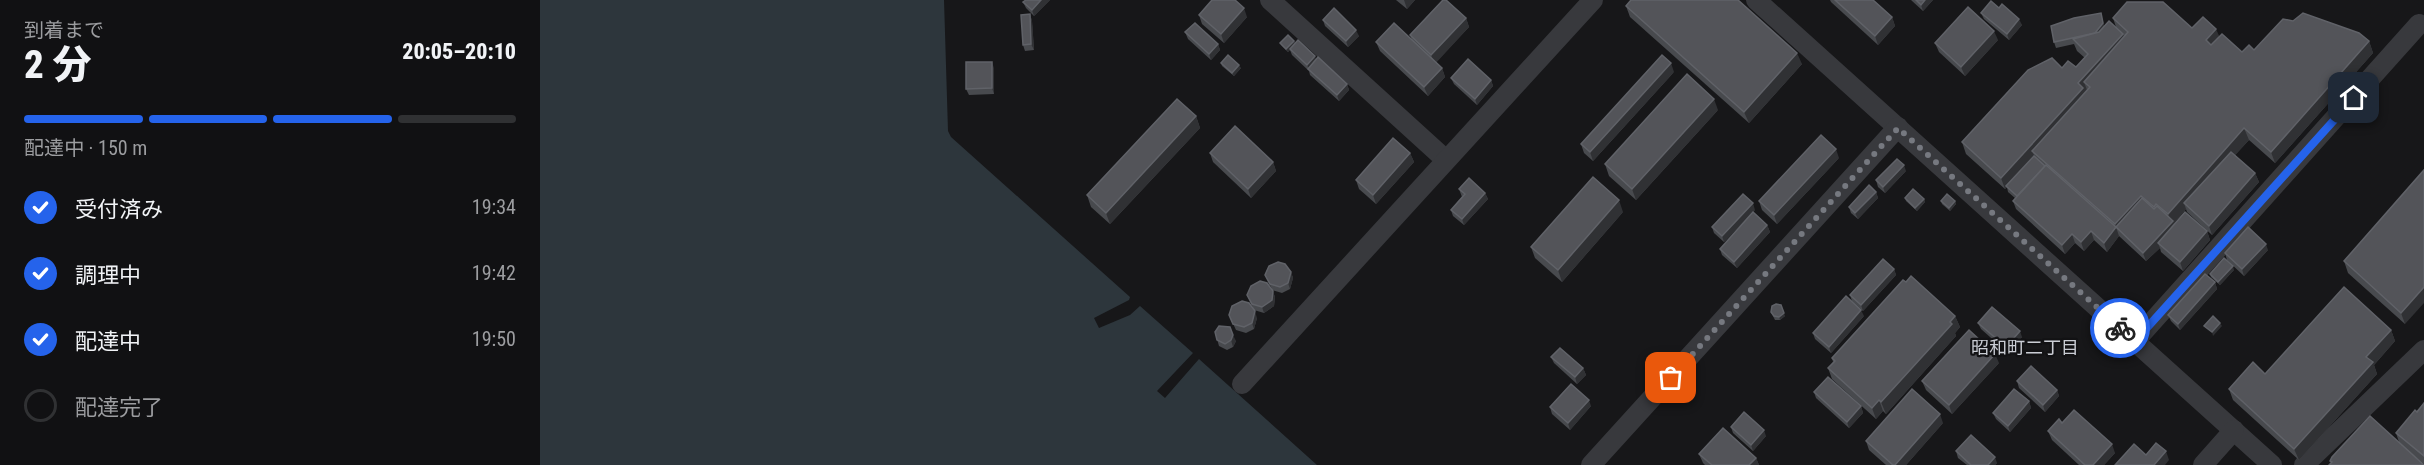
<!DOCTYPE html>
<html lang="ja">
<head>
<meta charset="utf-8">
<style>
	body { margin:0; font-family:"Roboto Condensed","Noto Sans JP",sans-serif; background:#1a1a1c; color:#f1f3f6; height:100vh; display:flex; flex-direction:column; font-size:22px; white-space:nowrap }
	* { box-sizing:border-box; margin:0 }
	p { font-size:20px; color:#9c9da0 }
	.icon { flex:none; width:33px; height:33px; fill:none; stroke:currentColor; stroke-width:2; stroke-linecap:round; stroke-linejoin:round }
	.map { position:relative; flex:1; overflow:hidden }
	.side { display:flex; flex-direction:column; background:#111113; width:540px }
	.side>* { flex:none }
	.pin { position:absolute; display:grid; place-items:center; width:51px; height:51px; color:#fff; margin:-26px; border-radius:12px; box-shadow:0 3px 9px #0006 }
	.courier { position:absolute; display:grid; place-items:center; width:60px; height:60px; margin:-30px; border:4px solid #2563eb; border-radius:50%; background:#fff; color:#222; box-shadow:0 2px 8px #0007 }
	.head em { font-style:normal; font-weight:800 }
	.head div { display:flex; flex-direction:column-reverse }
	.head { display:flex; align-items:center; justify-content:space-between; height:102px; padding:0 24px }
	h1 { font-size:39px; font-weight:800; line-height:45px }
	.bar { display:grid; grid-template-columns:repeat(4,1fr); gap:9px 6px; align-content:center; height:72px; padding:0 24px }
	.bar i { height:8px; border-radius:4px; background:#303133 }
	.bar .active { background:#2563eb }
	.bar p { grid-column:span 4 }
	ol { padding:0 24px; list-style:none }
	li { display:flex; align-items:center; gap:18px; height:66px }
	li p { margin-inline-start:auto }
	li .icon { padding:6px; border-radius:50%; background:#2563eb; color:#fff; stroke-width:4 }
	li:last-child { color:#9c9da0 }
	li i { width:33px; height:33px; border:3px solid #303133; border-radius:50% }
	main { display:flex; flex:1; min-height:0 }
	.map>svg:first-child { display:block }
	.water { fill:#2d363c }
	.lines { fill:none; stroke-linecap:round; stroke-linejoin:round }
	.minor { stroke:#38393d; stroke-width:20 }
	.wall { fill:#484a4e }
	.shaded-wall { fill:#303134 }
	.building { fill:#535459; stroke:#606268; stroke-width:1.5 }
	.done { stroke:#767980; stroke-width:6; stroke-dasharray:0 10.8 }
	.route { stroke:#2563eb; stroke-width:8 }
	.labels { text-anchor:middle; stroke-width:4.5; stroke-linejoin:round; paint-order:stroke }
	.neighbourhood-label { font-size:18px; fill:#cacdd4; stroke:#121214 }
</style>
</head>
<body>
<main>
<section class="side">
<div class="head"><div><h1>2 分</h1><p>到着まで</p></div><em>20:05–20:10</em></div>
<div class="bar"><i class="active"></i><i class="active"></i><i class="active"></i><i></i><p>配達中 · 150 m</p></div>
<ol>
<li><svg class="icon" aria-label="check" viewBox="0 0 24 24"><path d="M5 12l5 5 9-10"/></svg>受付済み<p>19:34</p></li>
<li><svg class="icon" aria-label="check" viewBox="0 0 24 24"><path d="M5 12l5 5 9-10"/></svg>調理中<p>19:42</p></li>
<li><svg class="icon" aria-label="check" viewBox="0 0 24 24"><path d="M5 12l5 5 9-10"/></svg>配達中<p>19:50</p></li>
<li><i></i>配達完了</li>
</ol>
</section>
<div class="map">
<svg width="1884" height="465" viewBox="0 0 1884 465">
	<rect width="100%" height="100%" fill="#171719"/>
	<polygon class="water" points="0,0 404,0 408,131 411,137 590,297 589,300 554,318 559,328 590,315 600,306 653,353 617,391 625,398 659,359 777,465 0,465"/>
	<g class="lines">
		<g class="minor">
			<polyline points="730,0 906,160"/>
			<polyline points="1216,0 1732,465"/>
			<polyline points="1595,341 1879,24"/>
			<polyline points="702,384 1053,0"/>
			<polyline points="1051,465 1358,127"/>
			<polyline points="1663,465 1694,430"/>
			<polyline points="1764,465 1884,350"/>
		</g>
	</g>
	<g class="wall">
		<polygon points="510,0 494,16 486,8 483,2"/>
		<polygon points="856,0 875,0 867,9"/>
		<polygon points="1290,0 1333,0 1352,17 1355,26 1338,45 1291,2"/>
		<polygon points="1371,0 1393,0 1383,11"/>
		<polygon points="1086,6 1262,64 1209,123 1090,17"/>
		<polygon points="1459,8 1482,25 1469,40 1444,19 1441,13"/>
		<polygon points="1561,13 1564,27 1576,27 1573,18 1652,28 1679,36 1702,52 1714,50 1829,41 1833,53 1735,163 1709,140 1695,155 1715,173 1719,182 1672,235 1647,212 1646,209 1634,223 1635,224 1667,231 1670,240 1643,271 1621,252 1620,248 1606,261 1579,236 1567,252 1554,240 1544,251 1535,243 1525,254 1476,209 1473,201 1475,198 1468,192 1467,187 1465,189 1426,154 1422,142 1522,68 1536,67 1545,58 1537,51 1534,44 1516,48 1514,42"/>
		<polygon points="490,14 492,21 494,50 485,51 483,45"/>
		<polygon points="659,15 707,17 684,43 662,24"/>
		<polygon points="926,18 929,27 896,62 902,68 905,77 888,96 840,51 836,42 872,40 870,35"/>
		<polygon points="783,20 819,36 808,47 785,26"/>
		<polygon points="645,32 678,44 680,50 671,60 648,39"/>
		<polygon points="1458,40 1425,76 1399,52 1395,43"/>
		<polygon points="754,41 755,43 807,84 809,90 799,101 770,75 769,71 752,55 750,50 748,52 742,46 740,43"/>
		<polygon points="681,63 701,68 694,76 682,66"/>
		<polygon points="454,68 454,94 429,95 426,89"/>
		<polygon points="1134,72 1053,161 1044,153 1041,144"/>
		<polygon points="911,78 951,80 953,86 937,105 914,84"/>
		<polygon points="1178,110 1096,200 1069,176 1065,164"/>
		<polygon points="656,116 660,128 570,224 551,207 547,195"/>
		<polygon points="670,153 733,162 736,171 711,198 673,162"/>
		<polygon points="870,153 874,162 836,204 819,189 816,180"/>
		<polygon points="1299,158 1237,224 1222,210 1219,201"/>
		<polygon points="1884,170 1865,324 1808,273 1804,261"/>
		<polygon points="1366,171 1345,193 1338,187 1336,180"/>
		<polygon points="919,189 945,193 948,199 924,225 913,216 911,210 922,197"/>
		<polygon points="1336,192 1338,198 1318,219 1311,213 1309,207"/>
		<polygon points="1365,198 1384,199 1385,202 1377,211 1366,201"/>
		<polygon points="1401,201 1415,201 1416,204 1410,211 1402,204"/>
		<polygon points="1215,210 1184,242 1174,233 1172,227"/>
		<polygon points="1083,212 1022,282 995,258 991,247"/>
		<polygon points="1227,225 1230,232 1197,268 1182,255 1180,249"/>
		<polygon points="1728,250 1704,276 1687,260 1685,253"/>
		<polygon points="1354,269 1356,275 1323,311 1312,301 1310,295"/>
		<polygon points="1694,270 1680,285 1671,277 1670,274"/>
		<polygon points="751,272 753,278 750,289 742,293 732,290 735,297 734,306 724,313 714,310 707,295 732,289 725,275"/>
		<polygon points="1366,282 1415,316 1420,327 1415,333 1416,336 1346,414 1343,411 1336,419 1292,379 1288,368 1293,362 1292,358"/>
		<polygon points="1675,282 1677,289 1640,330 1631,321 1628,315"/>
		<polygon points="1231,312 1245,316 1240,320 1235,320"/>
		<polygon points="689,315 717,318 714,329 706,333 696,330"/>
		<polygon points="1324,316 1291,353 1275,339 1273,333"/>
		<polygon points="1438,323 1482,337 1468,353 1441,329"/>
		<polygon points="1851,330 1855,341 1834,365 1837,374 1759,460 1693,400 1689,389 1725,374"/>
		<polygon points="675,332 696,341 693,347 687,350 679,346"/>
		<polygon points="1011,357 1043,368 1046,375 1037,384 1014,363"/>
		<polygon points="1459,363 1412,414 1386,390 1382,381"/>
		<polygon points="1477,381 1517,390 1519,396 1505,412 1479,388"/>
		<polygon points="1274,392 1321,406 1323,413 1309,428 1276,398"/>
		<polygon points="1489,401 1491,408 1470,432 1456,419 1453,413"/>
		<polygon points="1884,403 1884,464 1873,455 1791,463 1790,461 1859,442 1856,433"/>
		<polygon points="1051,406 1030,430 1012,414 1010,407"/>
		<polygon points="1403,423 1366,465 1346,465 1329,450 1326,441"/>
		<polygon points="1522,423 1575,453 1564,465 1539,465 1512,440 1508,431"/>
		<polygon points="1191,427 1226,436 1213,451 1193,433"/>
		<polygon points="1416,451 1457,463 1455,465 1427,465 1418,458"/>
		<polygon points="1159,454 1216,458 1219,465 1165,465 1163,463"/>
	</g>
	<g class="shaded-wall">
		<polygon points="501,0 510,0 494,16 492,10"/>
		<polygon points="864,0 875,0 867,9"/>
		<polygon points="1385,0 1393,0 1383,11 1381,5"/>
		<polygon points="704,8 707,17 684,43 681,34"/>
		<polygon points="1561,13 1565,29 1558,39 1555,33"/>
		<polygon points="490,14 492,21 494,50 491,44"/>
		<polygon points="1352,17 1355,26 1338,45 1335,36"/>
		<polygon points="926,18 929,27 895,64 891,55"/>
		<polygon points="1479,19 1482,25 1469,40 1467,34"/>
		<polygon points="1676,29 1681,40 1670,52 1666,40"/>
		<polygon points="816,30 819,36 808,47 806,41"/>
		<polygon points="1454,31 1458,40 1425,76 1421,67"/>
		<polygon points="1583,34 1588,45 1544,82 1547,90 1492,151 1495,157 1466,186 1467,187 1465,189 1461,178 1538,83"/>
		<polygon points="754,41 755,44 748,52 746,49"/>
		<polygon points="1829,41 1833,53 1735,163 1731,152"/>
		<polygon points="678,44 680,50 671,60 669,54"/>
		<polygon points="1257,53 1262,64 1209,123 1204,112"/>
		<polygon points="775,56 777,62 769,69 767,65"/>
		<polygon points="452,62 454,68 454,94 452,88"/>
		<polygon points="1131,63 1134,72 1053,161 1050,152"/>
		<polygon points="699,65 701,68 694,76 692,73"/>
		<polygon points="902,68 905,77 888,96 884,87"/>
		<polygon points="951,80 953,86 937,105 935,99"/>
		<polygon points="807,84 809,90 799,101 797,95"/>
		<polygon points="1174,99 1178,110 1096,200 1092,189"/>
		<polygon points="656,116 660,128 570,224 566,213"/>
		<polygon points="1704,128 1709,140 1648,207 1644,203 1646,209 1634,223 1637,230 1618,243 1620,248 1606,261 1603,253 1631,223 1628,214"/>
		<polygon points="1296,149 1299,158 1237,224 1234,215"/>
		<polygon points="870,153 874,162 836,204 833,195"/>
		<polygon points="733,162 736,171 711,198 708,189"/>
		<polygon points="1364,165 1366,171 1345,193 1343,187"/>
		<polygon points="1715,173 1719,182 1672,235 1669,226"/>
		<polygon points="1336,192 1338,198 1318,219 1315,213"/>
		<polygon points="945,193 948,199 924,225 922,219"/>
		<polygon points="1601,196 1605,207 1576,227 1579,236 1567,252 1564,243 1576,227 1575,224"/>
		<polygon points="1384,199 1385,202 1377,211 1375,208"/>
		<polygon points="1079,200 1083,212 1022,282 1018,270"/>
		<polygon points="1415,201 1416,204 1410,211 1409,208"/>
		<polygon points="1213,203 1215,210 1184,242 1182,236"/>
		<polygon points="1227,225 1230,232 1197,268 1194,262"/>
		<polygon points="1551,231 1554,240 1544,251 1541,242"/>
		<polygon points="1667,231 1670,240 1643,271 1640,262"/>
		<polygon points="1532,234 1535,243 1525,254 1522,245"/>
		<polygon points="1726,244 1728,250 1704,276 1702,269"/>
		<polygon points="1693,266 1694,270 1680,285 1678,282"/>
		<polygon points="1354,269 1356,275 1323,311 1321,305"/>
		<polygon points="751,272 753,278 750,289 748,283"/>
		<polygon points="1675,282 1677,289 1640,330 1638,324"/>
		<polygon points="1884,287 1884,303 1865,324 1861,313"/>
		<polygon points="733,291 735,297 734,306 724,313 722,307"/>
		<polygon points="1242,308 1245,316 1240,320 1239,317"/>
		<polygon points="1321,310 1324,316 1291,353 1289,347"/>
		<polygon points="715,311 717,318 714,329 712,323"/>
		<polygon points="1415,316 1420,327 1415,333 1416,336 1346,414 1341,402"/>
		<polygon points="1680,323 1682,326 1673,336 1672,332"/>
		<polygon points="1851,330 1855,341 1834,365 1837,374 1759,460 1754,449 1826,357"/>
		<polygon points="1480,331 1482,337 1468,353 1466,347"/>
		<polygon points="693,335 696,341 693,347 691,340"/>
		<polygon points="1455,354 1459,363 1412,414 1409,405"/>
		<polygon points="1043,368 1046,375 1037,384 1035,377"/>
		<polygon points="1517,390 1519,396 1505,412 1503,405"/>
		<polygon points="1049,400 1051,406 1030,430 1028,423"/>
		<polygon points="1339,400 1343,411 1336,419 1332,408"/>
		<polygon points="1489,401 1491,408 1470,432 1468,426"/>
		<polygon points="1321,406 1323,413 1309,428 1307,422"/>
		<polygon points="1400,414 1403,423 1366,465 1355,465"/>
		<polygon points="1224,430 1226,436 1213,451 1211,445"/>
		<polygon points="1572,444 1575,453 1564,465 1553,465"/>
		<polygon points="1626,451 1629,460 1625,465 1614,465"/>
		<polygon points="1455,457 1457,463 1455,465 1448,465"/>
		<polygon points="1216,458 1219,465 1209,465"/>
	</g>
	<g class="building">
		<polygon points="486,0 501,0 492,10 483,2"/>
		<polygon points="672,0 695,0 704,8 681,34 659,15"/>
		<polygon points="903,0 906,0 926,18 891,55 870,35"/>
		<polygon points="1091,0 1198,0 1257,53 1204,112 1086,6"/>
		<polygon points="1295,0 1333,0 1352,17 1335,36"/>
		<polygon points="1376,0 1385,0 1381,5"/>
		<polygon points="1451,1 1459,8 1462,4 1479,19 1467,34 1441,13"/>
		<polygon points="1587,2 1623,2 1652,28 1663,17 1676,29 1666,40 1671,45 1682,34 1702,52 1709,45 1714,50 1743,19 1753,21 1763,13 1819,33 1829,41 1731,152 1704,128 1628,214 1616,204 1614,207 1601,196 1575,224 1492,151 1550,87 1544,82 1588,32 1573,18"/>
		<polygon points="1428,7 1454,31 1421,67 1395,43"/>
		<polygon points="794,8 816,30 806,41 783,20"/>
		<polygon points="1561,13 1563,23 1555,33 1514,42 1511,26 1534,18"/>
		<polygon points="490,14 491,44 483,45 481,15"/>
		<polygon points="1569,21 1583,34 1538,83 1543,88 1461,178 1422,142 1488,70 1512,58 1522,68 1528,61 1536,67 1548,54 1533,39 1559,32"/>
		<polygon points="655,23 678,44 669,54 645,32"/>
		<polygon points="854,23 902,68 884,87 836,42"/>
		<polygon points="748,35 754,41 746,49 740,43"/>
		<polygon points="758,40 775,56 767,65 750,49"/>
		<polygon points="688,55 699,65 692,73 681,63"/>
		<polygon points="1122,55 1131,63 1050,152 1041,144"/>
		<polygon points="778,57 807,84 797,95 768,69"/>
		<polygon points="928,59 951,80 935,99 911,78"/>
		<polygon points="426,62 452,62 452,88 426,89"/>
		<polygon points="1147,74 1174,99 1092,189 1065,164"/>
		<polygon points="637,99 656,116 566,213 547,195"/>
		<polygon points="695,126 733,162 708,189 670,153"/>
		<polygon points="1281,135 1296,149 1234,215 1219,201"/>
		<polygon points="853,138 870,153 833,195 816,180"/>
		<polygon points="1691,152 1715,173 1669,226 1644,203"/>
		<polygon points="1494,156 1505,166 1477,196 1466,186"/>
		<polygon points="1357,159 1364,165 1343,187 1336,180"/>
		<polygon points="1506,165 1576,227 1564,243 1551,231 1541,242 1532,234 1522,245 1473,201"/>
		<polygon points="1884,170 1884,287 1861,313 1804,261"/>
		<polygon points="1053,177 1079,200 1018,270 991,247"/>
		<polygon points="929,178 945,193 922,219 911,210 925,194 919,189"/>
		<polygon points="1329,185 1336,192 1315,213 1309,207"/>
		<polygon points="1373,189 1384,199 1375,208 1365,198"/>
		<polygon points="1203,194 1213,203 1182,236 1172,227"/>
		<polygon points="1407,194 1415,201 1409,208 1401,201"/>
		<polygon points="1602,198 1614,209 1617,206 1633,221 1603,253 1576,227"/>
		<polygon points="1213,212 1227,225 1194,262 1180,249"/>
		<polygon points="1645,212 1667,231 1640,262 1618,243"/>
		<polygon points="1708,227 1726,244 1702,269 1685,253"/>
		<polygon points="1684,258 1693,266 1678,282 1670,274"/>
		<polygon points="1343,259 1354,269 1321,305 1310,295"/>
		<polygon points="738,262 745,264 751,272 748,283 740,287 730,284 725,275 729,266"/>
		<polygon points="1665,274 1675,282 1638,324 1628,315"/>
		<polygon points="1371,276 1415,316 1410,322 1412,324 1341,402 1339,400 1332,408 1288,368 1295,361 1292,358 1363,280 1366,282"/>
		<polygon points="720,281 727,283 733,291 732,300 722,307 712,304 707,295 711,286"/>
		<polygon points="1804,287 1851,330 1826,357 1833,362 1754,449 1689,389 1713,362 1725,374"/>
		<polygon points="1306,296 1321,310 1289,347 1273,333"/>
		<polygon points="702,301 709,303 715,311 712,323 704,327 693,324 689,315 692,306"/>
		<polygon points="1236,304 1241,305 1244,313 1239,317 1234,316 1231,312 1232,306"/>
		<polygon points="1452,307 1480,331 1466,347 1438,323"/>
		<polygon points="1673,316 1680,323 1672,332 1664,326"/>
		<polygon points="679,326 690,327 693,335 691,340 685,344 677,340 675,332"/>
		<polygon points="1429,330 1455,354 1409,405 1382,381"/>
		<polygon points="1020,348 1043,368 1035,377 1011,357"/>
		<polygon points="1491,366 1517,390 1503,405 1477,381"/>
		<polygon points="1288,377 1321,406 1307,422 1274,392"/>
		<polygon points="1031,384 1049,400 1028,423 1010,407"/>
		<polygon points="1372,389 1400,414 1355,465 1353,465 1326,441"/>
		<polygon points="1474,389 1489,401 1468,426 1453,413"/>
		<polygon points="1884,403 1884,456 1856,433 1875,410 1877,412"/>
		<polygon points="1534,410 1572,444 1553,465 1545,465 1508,431 1519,419 1522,423"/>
		<polygon points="1204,412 1224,430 1211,445 1191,427"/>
		<polygon points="1830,416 1884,465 1789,465 1792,462 1790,461 1792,457"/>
		<polygon points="1183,428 1216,458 1209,465 1172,465 1159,454"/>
		<polygon points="1431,435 1455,457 1448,465 1431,465 1416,451"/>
		<polygon points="1616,443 1626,451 1614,465 1575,465 1594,444 1606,455"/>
	</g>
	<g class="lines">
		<polyline class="done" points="1131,378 1358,128 1580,328"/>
		<polyline class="route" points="1580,328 1595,341 1814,98"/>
	</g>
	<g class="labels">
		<g class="neighbourhood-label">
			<text x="1485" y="354">昭和町二丁目</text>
		</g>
	</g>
</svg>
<div class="pin" style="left:1131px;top:378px;background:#ea580c"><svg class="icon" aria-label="bag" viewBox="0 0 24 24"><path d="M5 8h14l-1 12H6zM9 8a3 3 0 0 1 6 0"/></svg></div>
<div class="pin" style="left:1814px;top:98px;background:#1f2937"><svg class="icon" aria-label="home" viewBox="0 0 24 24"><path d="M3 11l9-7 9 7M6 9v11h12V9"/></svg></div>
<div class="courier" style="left:1580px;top:328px"><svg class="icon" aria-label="bike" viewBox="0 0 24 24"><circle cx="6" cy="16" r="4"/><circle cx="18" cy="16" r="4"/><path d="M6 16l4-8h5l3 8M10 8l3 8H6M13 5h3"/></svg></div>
</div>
</main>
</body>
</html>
